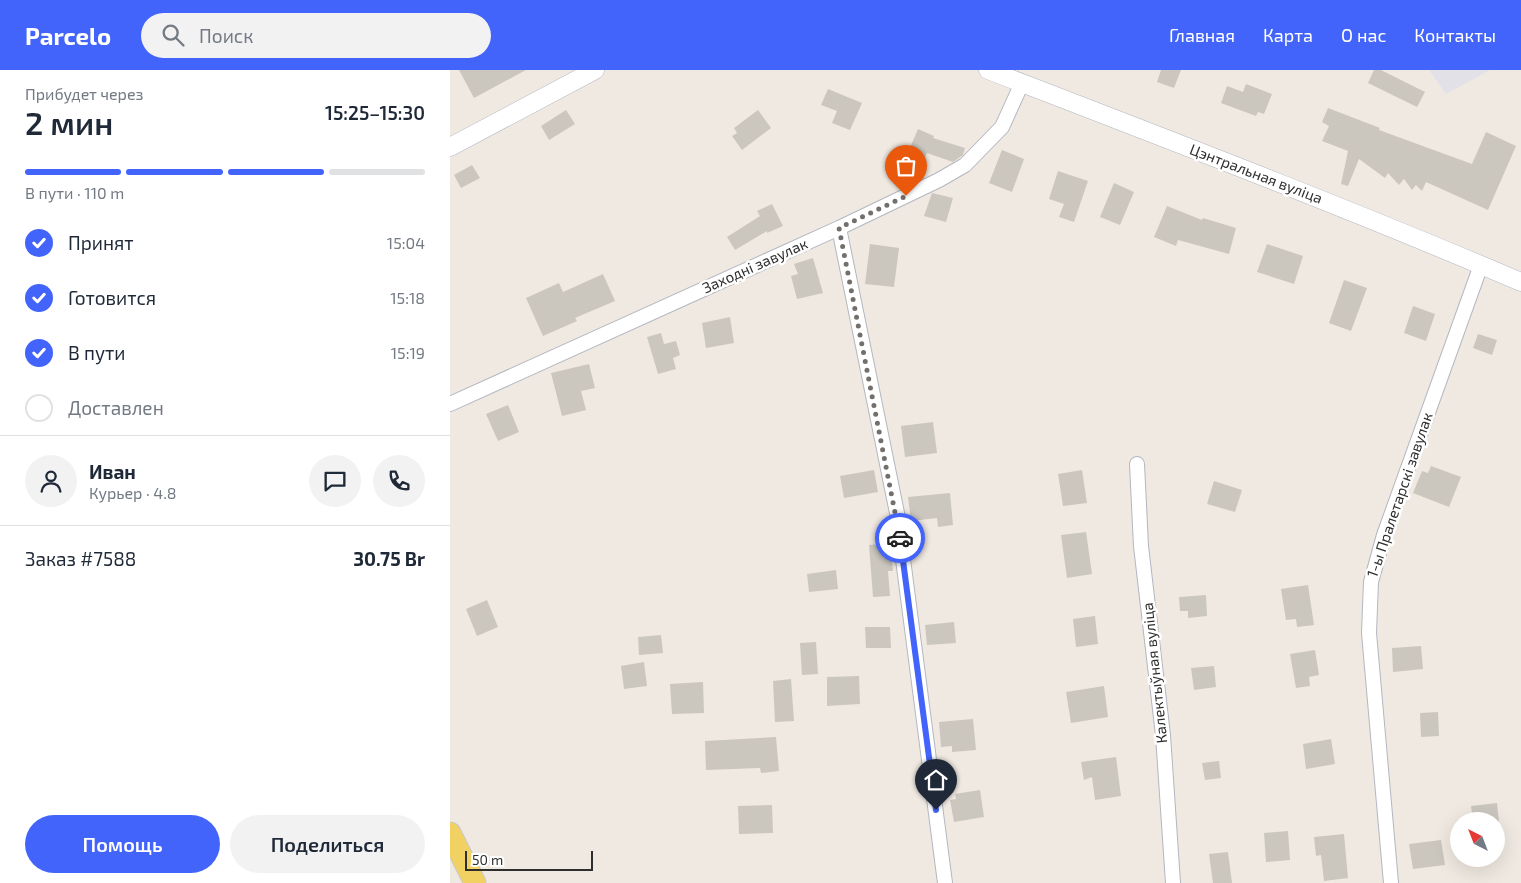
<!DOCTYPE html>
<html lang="ru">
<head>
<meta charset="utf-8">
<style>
	body { margin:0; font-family:"Exo 2",sans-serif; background:#f2f2f3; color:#1f2937; height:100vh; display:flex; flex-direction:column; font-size:19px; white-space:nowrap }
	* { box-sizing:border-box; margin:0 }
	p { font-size:16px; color:#747a83 }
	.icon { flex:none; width:28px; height:28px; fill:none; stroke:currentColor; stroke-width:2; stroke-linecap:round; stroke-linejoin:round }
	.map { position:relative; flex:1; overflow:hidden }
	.panel { display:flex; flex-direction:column; background:#fff; width:450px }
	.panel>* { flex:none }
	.needle { width:32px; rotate:318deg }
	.controls { position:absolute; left:1000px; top:742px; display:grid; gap:10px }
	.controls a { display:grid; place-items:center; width:55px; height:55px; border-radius:50%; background:#fff; box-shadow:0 5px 20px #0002; font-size:25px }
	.scale { position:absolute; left:15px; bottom:12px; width:128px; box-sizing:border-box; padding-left:5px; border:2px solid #2e2e2e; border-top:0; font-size:14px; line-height:18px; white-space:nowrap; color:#2e2e2e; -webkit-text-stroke:4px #fff; paint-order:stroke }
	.pin { position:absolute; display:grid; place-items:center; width:42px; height:42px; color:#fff; margin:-51px -21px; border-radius:50% 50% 50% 0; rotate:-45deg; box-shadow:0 0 5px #0007 }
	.pin .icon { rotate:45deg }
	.courier { position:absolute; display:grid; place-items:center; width:50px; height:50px; margin:-25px; border:4px solid #4264fb; border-radius:50%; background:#fff; color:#222; box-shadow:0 1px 6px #0007 }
	.overview em { font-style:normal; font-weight:600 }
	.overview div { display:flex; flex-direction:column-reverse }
	.overview { display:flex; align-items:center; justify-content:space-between; height:85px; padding:0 25px }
	h1 { font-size:32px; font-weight:600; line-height:38px }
	.bar { display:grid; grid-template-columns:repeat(4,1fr); gap:8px 5px; align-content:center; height:60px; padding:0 25px }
	.bar i { height:6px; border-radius:4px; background:#e0e1e3 }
	.bar .on { background:#4264fb }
	.bar p { grid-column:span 4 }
	.line { display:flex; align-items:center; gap:12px; padding:0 25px; border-top:1px solid #e0e1e3 }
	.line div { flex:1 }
	.round { display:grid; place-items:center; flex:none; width:52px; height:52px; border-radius:26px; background:#f2f2f3 }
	ol { padding:0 25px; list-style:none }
	li { display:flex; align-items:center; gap:15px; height:55px }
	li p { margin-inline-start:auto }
	li .icon { padding:5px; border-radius:50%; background:#4264fb; color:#fff; stroke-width:4 }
	li:last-child { color:#747a83 }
	li i { width:28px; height:28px; border:2px solid #e0e1e3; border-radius:50% }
	.button { display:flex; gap:10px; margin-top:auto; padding:10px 25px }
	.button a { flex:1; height:58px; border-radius:30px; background:#4264fb; color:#fff; font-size:20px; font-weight:600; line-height:58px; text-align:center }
	.button a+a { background:#f2f2f3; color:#1f2937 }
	header { display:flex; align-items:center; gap:30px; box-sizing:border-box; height:70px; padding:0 25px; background:#4264fb; color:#fff }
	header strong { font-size:24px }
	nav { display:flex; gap:28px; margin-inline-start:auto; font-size:18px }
	.search { width:350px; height:45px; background:#f2f2f3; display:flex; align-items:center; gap:12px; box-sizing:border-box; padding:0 18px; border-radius:28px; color:#747a83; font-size:19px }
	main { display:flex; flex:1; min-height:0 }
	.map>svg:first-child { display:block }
	.industrial { fill:#e3e1e8 }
	.building { fill:#cbc7bf }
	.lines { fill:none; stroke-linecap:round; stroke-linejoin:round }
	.minor-casing { stroke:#b4b7c1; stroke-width:16 }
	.tertiary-casing { stroke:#b4b7c1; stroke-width:19 }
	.primary-casing { stroke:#c9c9c9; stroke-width:23 }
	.minor { stroke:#fff; stroke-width:14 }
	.tertiary { stroke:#fff; stroke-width:18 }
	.primary { stroke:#f2d163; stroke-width:21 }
	.done { stroke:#726f6d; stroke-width:5; stroke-dasharray:0 9 }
	.route { stroke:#4264fb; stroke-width:6 }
	.labels { text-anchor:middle; stroke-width:5; stroke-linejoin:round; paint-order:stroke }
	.street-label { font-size:15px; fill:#2e2e2e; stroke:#fff }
</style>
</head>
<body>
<header>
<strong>Parcelo</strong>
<div class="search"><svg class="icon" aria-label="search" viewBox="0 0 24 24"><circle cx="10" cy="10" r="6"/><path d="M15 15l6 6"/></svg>Поиск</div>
<nav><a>Главная</a><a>Карта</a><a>О нас</a><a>Контакты</a></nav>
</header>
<main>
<section class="panel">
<div class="overview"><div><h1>2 мин</h1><p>Прибудет через</p></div><em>15:25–15:30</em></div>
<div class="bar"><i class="on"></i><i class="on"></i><i class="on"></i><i></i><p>В пути · 110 m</p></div>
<ol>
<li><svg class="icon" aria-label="check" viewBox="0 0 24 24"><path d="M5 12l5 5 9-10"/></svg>Принят<p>15:04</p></li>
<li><svg class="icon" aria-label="check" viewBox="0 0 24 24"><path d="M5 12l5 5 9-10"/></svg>Готовится<p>15:18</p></li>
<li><svg class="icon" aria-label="check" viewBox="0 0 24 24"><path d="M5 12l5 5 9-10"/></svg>В пути<p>15:19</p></li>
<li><i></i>Доставлен</li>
</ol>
<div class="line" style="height:90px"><a class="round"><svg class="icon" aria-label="person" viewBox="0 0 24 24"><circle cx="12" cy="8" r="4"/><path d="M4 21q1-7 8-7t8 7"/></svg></a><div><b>Иван</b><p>Курьер · 4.8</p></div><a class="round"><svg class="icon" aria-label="chat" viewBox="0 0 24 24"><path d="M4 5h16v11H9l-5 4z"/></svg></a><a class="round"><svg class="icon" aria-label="phone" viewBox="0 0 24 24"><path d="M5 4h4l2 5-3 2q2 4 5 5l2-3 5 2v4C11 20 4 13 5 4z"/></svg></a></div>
<div class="line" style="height:65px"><div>Заказ #7588</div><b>30.75 Br</b></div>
<div class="button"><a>Помощь</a><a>Поделиться</a></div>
</section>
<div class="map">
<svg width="1071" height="813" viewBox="0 0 1071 813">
	<rect width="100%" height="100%" fill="#efe9e1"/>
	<polygon class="industrial" points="979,0 1040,0 996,24"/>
	<g class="building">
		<polygon points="9,0 76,0 24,28"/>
		<polygon points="711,0 731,0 724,18 707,12"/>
		<polygon points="924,0 931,0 975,22 967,37 918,13"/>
		<polygon points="796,14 822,24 814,44 808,42 806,46 771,33 777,16 793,22"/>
		<polygon points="378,19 412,33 400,60 382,53 387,41 371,35"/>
		<polygon points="878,38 930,58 929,60 1022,94 1036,62 1066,76 1038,140 976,112 972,121 966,115 962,120 954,109 949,115 938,103 935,108 909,89 898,116 891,114 898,81 872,71 879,56 872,52"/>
		<polygon points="116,40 125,54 99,70 91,56"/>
		<polygon points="308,40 321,58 292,80 282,66 287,63 284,58"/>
		<polygon points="468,59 484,66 483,68 515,78 513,85 503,92 477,83 475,87 459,80"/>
		<polygon points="552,80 574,89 562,122 539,113"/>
		<polygon points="22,95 30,108 11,118 4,105"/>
		<polygon points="608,101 638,111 624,152 609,147 614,134 599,129"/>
		<polygon points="664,113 684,122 670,155 650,147"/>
		<polygon points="482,123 503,128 496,152 474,146"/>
		<polygon points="322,134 333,156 317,163 317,161 285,180 277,167 310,146 307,141"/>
		<polygon points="717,136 752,150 753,148 786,158 779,184 728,170 726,176 704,167"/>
		<polygon points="420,174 449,178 444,217 415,214"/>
		<polygon points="817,174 853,186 844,214 807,202"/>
		<polygon points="363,188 373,223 347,229 341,206 348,204 344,194"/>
		<polygon points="153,204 165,231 125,248 127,251 93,266 76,228 109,213 113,222"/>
		<polygon points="894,210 917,218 901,261 879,253"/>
		<polygon points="963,236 985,244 976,271 954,263"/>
		<polygon points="280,247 284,273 256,278 252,253"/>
		<polygon points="211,263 214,274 226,271 230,285 223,288 226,299 208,304 197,267"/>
		<polygon points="1028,264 1047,270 1042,285 1023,278"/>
		<polygon points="139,294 145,318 131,321 136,340 112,346 101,303"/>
		<polygon points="58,335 69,362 48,371 36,344"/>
		<polygon points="483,352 487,383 455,387 451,356"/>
		<polygon points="981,396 1011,407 999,437 963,423 972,401 978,403"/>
		<polygon points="424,400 428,422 394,428 390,406"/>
		<polygon points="632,400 637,433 613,436 608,404"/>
		<polygon points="764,411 792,420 785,442 757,434"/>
		<polygon points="500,423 503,455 488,457 487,448 461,451 458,427"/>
		<polygon points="636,462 642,504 617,508 611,465"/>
		<polygon points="440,473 443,501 438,501 440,526 423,527 419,475"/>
		<polygon points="386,500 388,519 359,522 357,504"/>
		<polygon points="858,515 864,555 847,557 846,549 836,550 831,519"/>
		<polygon points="756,525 757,546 738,548 738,541 730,541 729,527"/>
		<polygon points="37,530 48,557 27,566 16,539"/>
		<polygon points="645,546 648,574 626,577 623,549"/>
		<polygon points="504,552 506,573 477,575 475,555"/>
		<polygon points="415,557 440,557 441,578 416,578"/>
		<polygon points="211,565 213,583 189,585 188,567"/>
		<polygon points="366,572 368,604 352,605 350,573"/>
		<polygon points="971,576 973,599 943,602 942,578"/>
		<polygon points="865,580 869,605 859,607 860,616 846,618 840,584"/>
		<polygon points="194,592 197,616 174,619 171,596"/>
		<polygon points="764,596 766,617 744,620 741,598"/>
		<polygon points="409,606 410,634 377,636 377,607"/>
		<polygon points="341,609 344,651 325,652 323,611"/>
		<polygon points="253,612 254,643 222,644 220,614"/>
		<polygon points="654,616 658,647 621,653 616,622"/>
		<polygon points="988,642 989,666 971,667 970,643"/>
		<polygon points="523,649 526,680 502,682 502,676 491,677 489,652"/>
		<polygon points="326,667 329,701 311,703 310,698 256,700 255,671"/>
		<polygon points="881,669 885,694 856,699 853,674"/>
		<polygon points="666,687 671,726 645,730 642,707 634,710 631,692"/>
		<polygon points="769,691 771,708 755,710 752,693"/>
		<polygon points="530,720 534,747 504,752 500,730 506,729 505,724"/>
		<polygon points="1047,733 1049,751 1023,751 1021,736"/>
		<polygon points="322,735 323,763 289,764 288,736"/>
		<polygon points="838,761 840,790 816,792 814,763"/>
		<polygon points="894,764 898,808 874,811 871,785 866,786 864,767"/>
		<polygon points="991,770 995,795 963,799 959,774"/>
		<polygon points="778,782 782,813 763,813 759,784"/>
	</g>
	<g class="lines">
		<defs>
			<g id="minor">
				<polyline points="389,158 447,443 495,813"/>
				<polyline points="0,334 389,158 489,110 515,95 552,57 572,13"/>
				<polyline points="687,394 691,476 713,665 723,813"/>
				<polyline points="941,813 919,563 921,512 934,465 1031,195"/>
			</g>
			<g id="tertiary">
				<path d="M538,0C717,69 895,137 1071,212"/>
				<polyline points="0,77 145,0"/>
			</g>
			<polyline id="primary" points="0,763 25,813"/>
		</defs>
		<use href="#minor" class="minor-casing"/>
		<use href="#tertiary" class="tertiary-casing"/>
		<use href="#primary" class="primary-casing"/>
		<use href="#minor" class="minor"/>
		<use href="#tertiary" class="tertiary"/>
		<use href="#primary" class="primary"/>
	</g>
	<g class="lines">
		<polyline class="done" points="450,468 389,158 456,126"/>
		<polyline class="route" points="450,468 486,740"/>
	</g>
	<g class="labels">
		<g class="street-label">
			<text transform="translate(806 104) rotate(21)" y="5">Цэнтральная вуліца</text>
			<text transform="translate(305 196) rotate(-24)" y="5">Заходні завулак</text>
			<text transform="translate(950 425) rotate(-71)" y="5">1-ы Пралетарскі завулак</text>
			<text transform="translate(705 603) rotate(-96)" y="5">Калектыўная вуліца</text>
		</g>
	</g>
</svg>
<div class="controls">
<a><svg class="needle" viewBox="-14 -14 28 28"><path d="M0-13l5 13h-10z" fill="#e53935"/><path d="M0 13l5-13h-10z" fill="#747a83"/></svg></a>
</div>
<div class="scale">50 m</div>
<div class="pin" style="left:456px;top:126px;background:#ea580c"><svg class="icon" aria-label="bag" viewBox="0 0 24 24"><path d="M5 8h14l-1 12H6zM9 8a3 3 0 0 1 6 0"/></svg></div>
<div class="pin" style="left:486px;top:740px;background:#1f2937"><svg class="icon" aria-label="home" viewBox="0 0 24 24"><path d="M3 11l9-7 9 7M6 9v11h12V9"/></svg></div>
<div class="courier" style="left:450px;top:468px"><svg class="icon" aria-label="car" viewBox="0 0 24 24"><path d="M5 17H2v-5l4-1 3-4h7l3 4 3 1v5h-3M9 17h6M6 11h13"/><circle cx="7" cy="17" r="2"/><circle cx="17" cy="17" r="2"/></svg></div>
</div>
</main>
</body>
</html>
